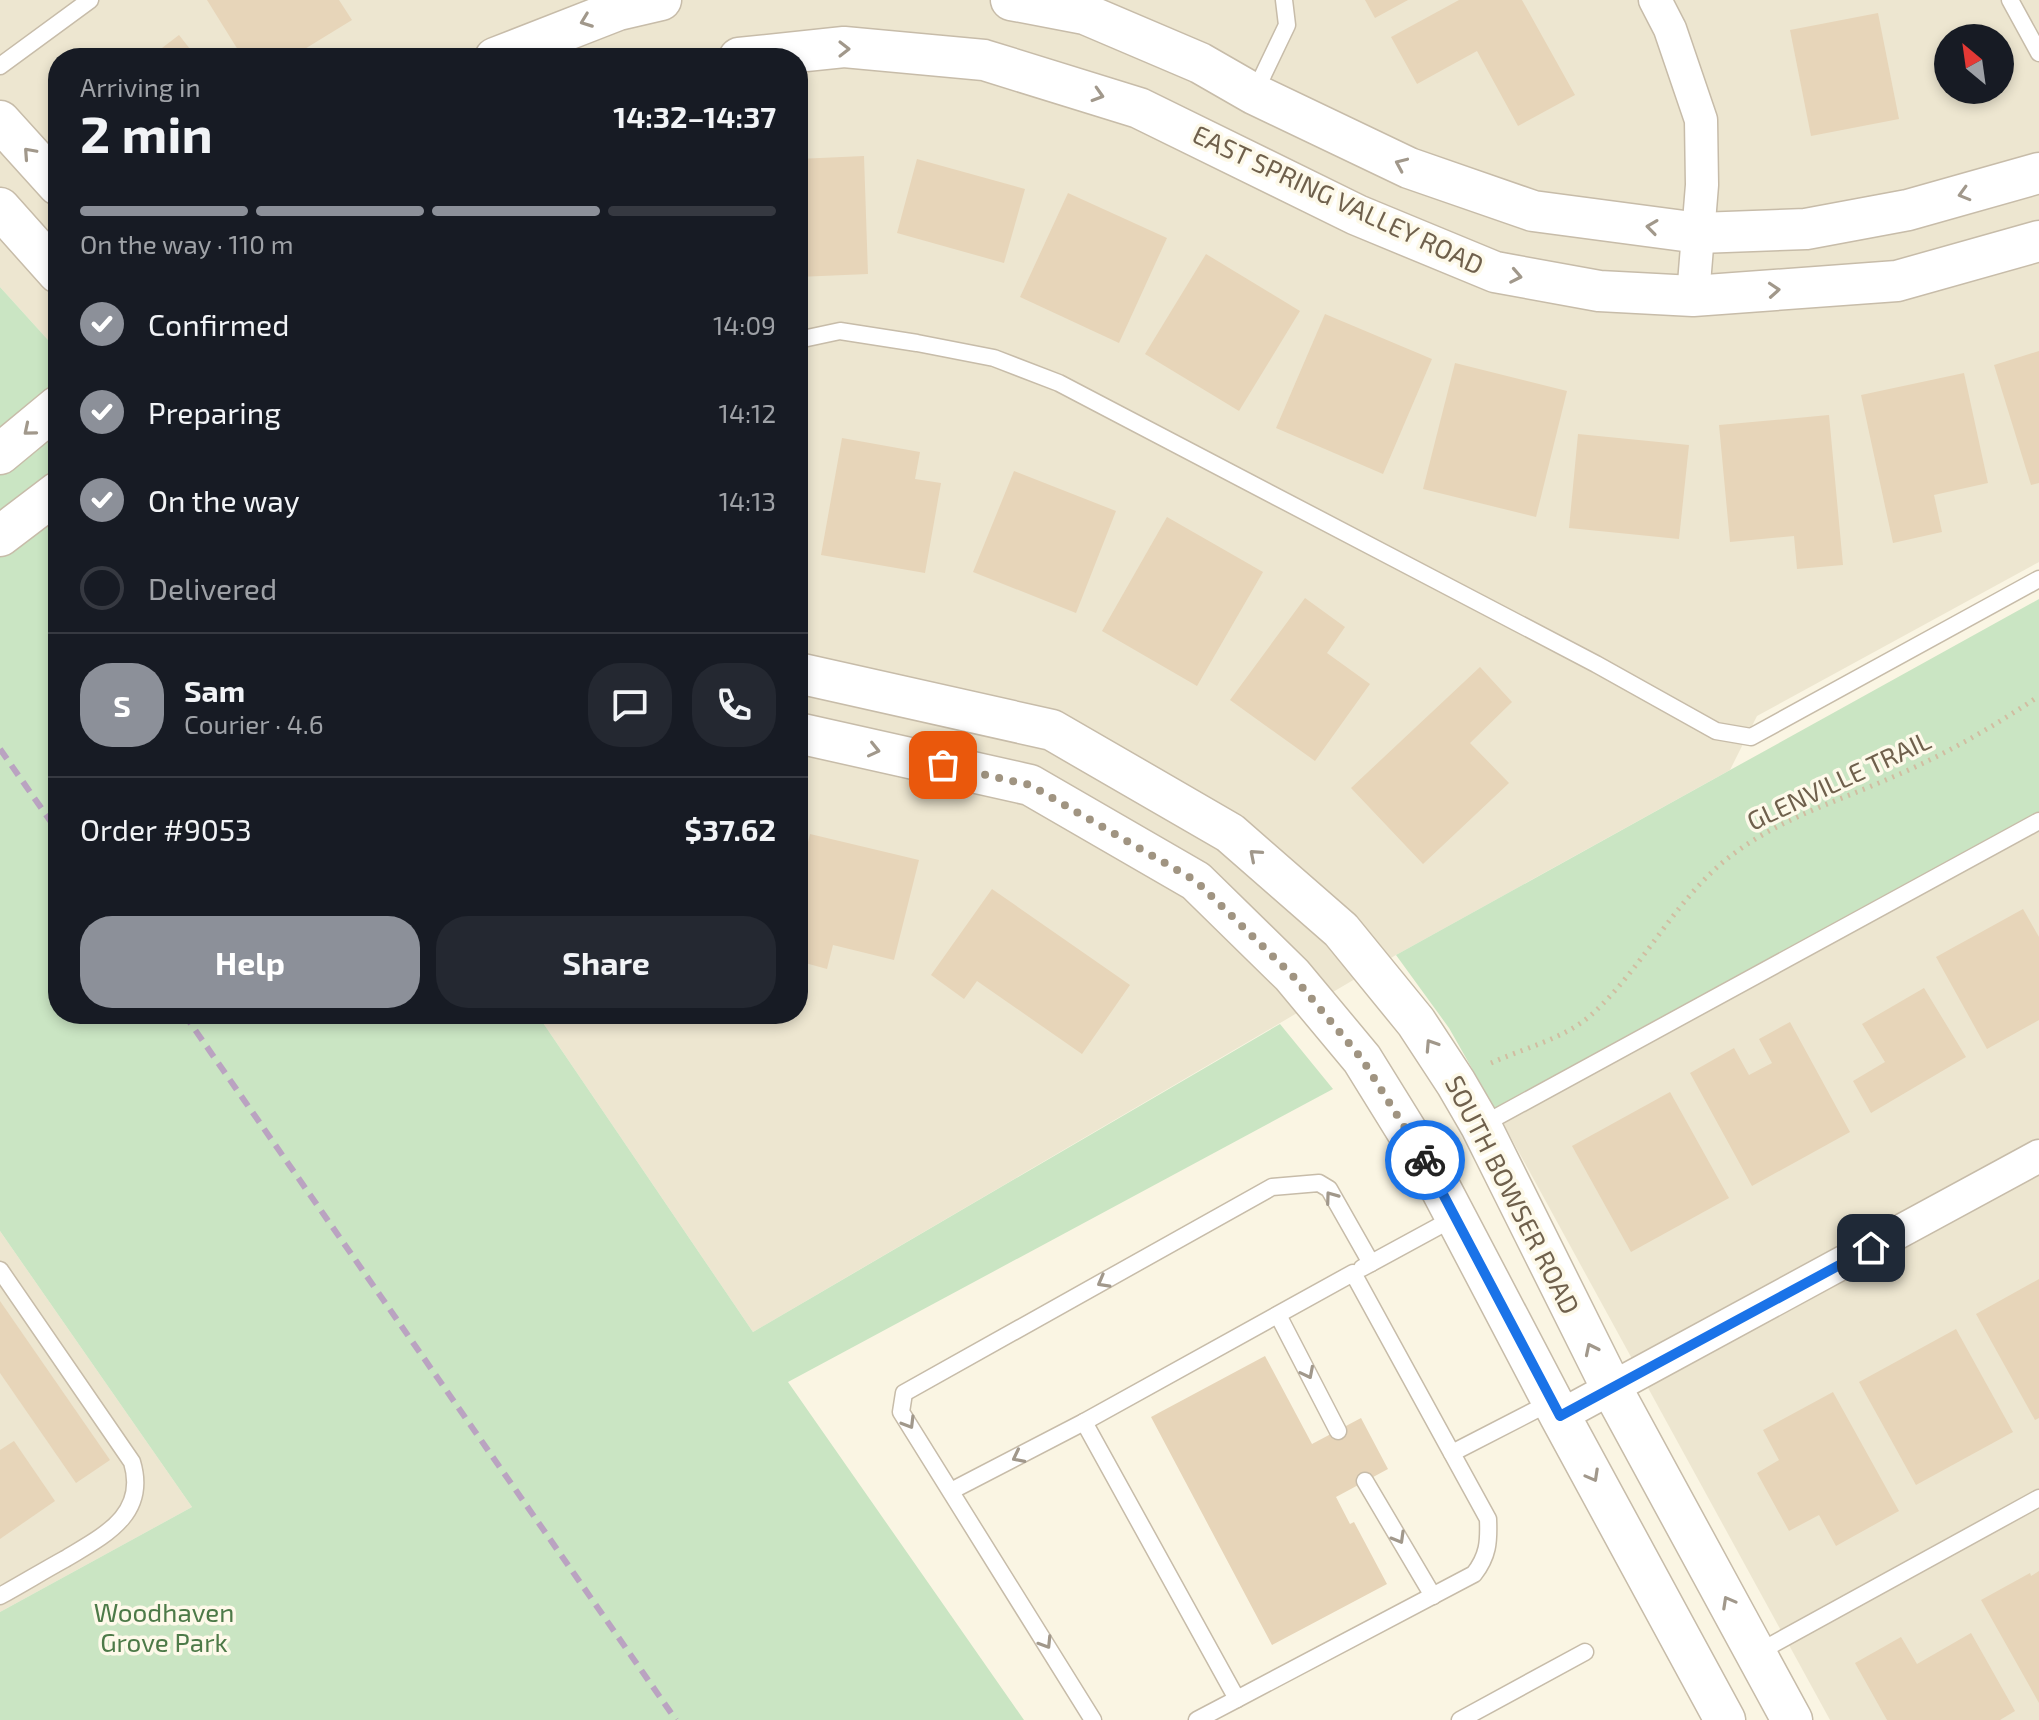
<!DOCTYPE html>
<html lang="en">
<head>
<meta charset="utf-8">
<style>
	body { margin:0; font-family:"Exo 2",sans-serif; background:#242831; color:#f1f3f6; height:100vh; display:flex; flex-direction:column; font-size:30px; white-space:nowrap }
	* { box-sizing:border-box; margin:0 }
	p { font-size:26px; color:#9ea1a6 }
	.icon { flex:none; width:44px; height:44px; fill:none; stroke:currentColor; stroke-width:2; stroke-linecap:round; stroke-linejoin:round }
	.map { position:relative; flex:1; overflow:hidden }
	.details { position:absolute; left:48px; top:48px; width:760px; height:976px; display:flex; flex-direction:column; background:#171b24; border-radius:32px; box-shadow:0 4px 12px #0003 }
	.details>* { flex:none }
	.needle { width:52px; rotate:331deg }
	.buttons { position:absolute; left:1934px; top:24px; display:grid; gap:16px }
	.buttons a { display:grid; place-items:center; width:80px; height:80px; border-radius:50%; background:#171b24; box-shadow:0 4px 12px #0003; font-size:40px }
	.pin { position:absolute; display:grid; place-items:center; width:68px; height:68px; color:#fff; margin:-34px; border-radius:16px; box-shadow:0 4px 12px #0006 }
	.courier { position:absolute; display:grid; place-items:center; width:80px; height:80px; margin:-40px; border:6px solid #1a73e8; border-radius:50%; background:#fff; color:#222; box-shadow:0 2px 10px #0007 }
	.summary em { font-style:normal; font-weight:700 }
	.summary div { display:flex; flex-direction:column-reverse }
	.summary { display:flex; align-items:center; justify-content:space-between; height:136px; padding:0 32px }
	h1 { font-size:52px; font-weight:700; line-height:60px }
	.bar { display:grid; grid-template-columns:repeat(4,1fr); gap:12px 8px; align-content:center; height:96px; padding:0 32px }
	.bar i { height:10px; border-radius:6px; background:#363941 }
	.bar .current { background:#8c9099 }
	.bar p { grid-column:span 4 }
	.line { display:flex; align-items:center; gap:20px; padding:0 32px; border-top:2px solid #363941 }
	.line div { flex:1 }
	.round { display:grid; place-items:center; flex:none; width:84px; height:84px; border-radius:32px; background:#242831 }
	ol { padding:0 32px; list-style:none }
	li { display:flex; align-items:center; gap:24px; height:88px }
	li p { margin-inline-start:auto }
	li .icon { padding:8px; border-radius:50%; background:#8c9099; color:#fff; stroke-width:4 }
	li:last-child { color:#9ea1a6 }
	li i { width:44px; height:44px; border:4px solid #363941; border-radius:50% }
	.cta { display:flex; gap:16px; margin-top:auto; padding:16px 32px }
	.cta a { flex:1; height:92px; border-radius:32px; background:#8c9099; color:#fff; font-size:32px; font-weight:700; line-height:92px; text-align:center }
	.cta a+a { background:#242831; color:#f1f3f6 }
	.map>svg:first-child { display:block }
	.residential { fill:#ede6d0; fill-rule:evenodd }
	.green { fill:#cae5c3 }
	.building { fill:#e7d5b9 }
	.lines { fill:none; stroke-linecap:round; stroke-linejoin:round }
	.service-casing { stroke:#c7bca9; stroke-width:19 }
	.minor-casing { stroke:#c7bca9; stroke-width:35 }
	.tertiary-casing { stroke:#c7bca9; stroke-width:43 }
	.path { stroke:#d1bda1; stroke-width:5; stroke-dasharray:2 6; stroke-linecap:butt }
	.service { stroke:#fff; stroke-width:16 }
	.minor { stroke:#fff; stroke-width:32 }
	.tertiary { stroke:#fff; stroke-width:40 }
	.rail { stroke:#baa3c1; stroke-width:6; stroke-dasharray:12 8; stroke-linecap:butt }
	.oneway { stroke:#a1988b }
	.done { stroke:#a09481; stroke-width:8; stroke-dasharray:0 14.4 }
	.route { stroke:#1a73e8; stroke-width:10 }
	.labels { text-anchor:middle; stroke-width:7; stroke-linejoin:round; paint-order:stroke }
	.street-label { font-size:26px; fill:#6f604c; stroke:#fdf9e9 }
	.park-label { font-size:26px; fill:#4d7a48; stroke:#fdf9e9 }
</style>
</head>
<body>
<div class="map">
<svg width="2039" height="1720" viewBox="0 0 2039 1720">
	<rect width="100%" height="100%" fill="#faf5e3"/>
	<g class="residential">
		<path d="M0,0H2039V562L1757,716L1730,770L1396,955L753,1332L537,1014H798V58H58V351L0,287ZM1948,38H2000V90H1948Z"/>
		<polygon points="2039,820 2039,1720 1830,1720 1499,1116"/>
		<polygon points="0,1231 192,1507 0,1612"/>
	</g>
	<g class="green">
		<polygon points="0,287 58,351 58,1014 537,1014 753,1332 1280,1024 1333,1089 788,1382 1024,1720 0,1720 0,1612 192,1507 0,1231"/>
		<polygon points="2039,599 2039,820 1499,1116 1449,1028 1396,955"/>
	</g>
	<g class="building">
		<polygon points="207,0 339,0 352,20 290,58 243,58"/>
		<polygon points="1365,0 1408,0 1375,18"/>
		<polygon points="1459,0 1522,0 1575,95 1518,126 1477,51 1417,84 1391,37"/>
		<polygon points="1878,13 1899,119 1811,136 1790,30"/>
		<polygon points="179,35 197,58 149,58"/>
		<polygon points="864,156 868,274 798,277 798,159"/>
		<polygon points="917,159 1025,189 1004,263 897,233"/>
		<polygon points="1068,193 1167,238 1119,343 1020,297"/>
		<polygon points="1206,254 1300,311 1239,411 1145,354"/>
		<polygon points="1325,314 1432,359 1383,474 1276,428"/>
		<polygon points="2039,351 2039,483 2031,485 1994,365"/>
		<polygon points="1455,363 1567,391 1536,517 1423,489"/>
		<polygon points="1964,373 1988,483 1934,495 1942,532 1893,543 1861,395"/>
		<polygon points="1829,415 1843,565 1797,569 1794,536 1730,542 1719,425"/>
		<polygon points="1578,434 1689,445 1679,539 1569,528"/>
		<polygon points="842,438 920,452 915,479 941,483 925,573 821,555"/>
		<polygon points="1014,471 1116,511 1076,613 973,572"/>
		<polygon points="1167,517 1263,572 1197,686 1102,631"/>
		<polygon points="1305,598 1345,627 1327,653 1370,684 1315,761 1230,700"/>
		<polygon points="1480,667 1512,702 1470,743 1509,783 1423,864 1351,788"/>
		<polygon points="810,834 919,860 894,960 833,945 827,969 798,961 798,882"/>
		<polygon points="992,889 1130,985 1082,1054 977,981 964,999 931,975"/>
		<polygon points="2023,909 2039,937 2039,1020 1987,1049 1936,957"/>
		<polygon points="1924,988 1966,1057 1871,1113 1853,1081 1885,1062 1862,1024"/>
		<polygon points="1790,1022 1850,1132 1752,1186 1690,1073 1734,1048 1749,1075 1772,1063 1759,1039"/>
		<polygon points="1670,1092 1729,1198 1631,1252 1572,1146"/>
		<polygon points="2039,1279 2039,1418 2035,1420 1976,1314"/>
		<polygon points="0,1301 110,1460 76,1483 0,1373"/>
		<polygon points="1956,1329 2013,1432 1916,1485 1859,1382"/>
		<polygon points="1265,1356 1312,1444 1361,1418 1388,1469 1336,1497 1350,1524 1354,1522 1387,1584 1272,1645 1151,1417"/>
		<polygon points="1833,1392 1899,1511 1836,1546 1819,1515 1789,1531 1757,1473 1779,1460 1763,1430"/>
		<polygon points="14,1441 55,1501 0,1539 0,1450"/>
		<polygon points="2039,1571 2039,1703 1981,1600 2030,1573 2031,1576"/>
		<polygon points="1971,1633 2015,1711 2000,1720 1887,1720 1855,1663 1901,1637 1917,1664"/>
	</g>
	<g class="lines">
		<defs>
			<g id="service">
				<polyline points="2010,0 2039,53"/>
				<polyline points="0,66 90,0"/>
				<polyline points="1254,94 1287,25 1284,0"/>
				<polyline points="798,340 840,331 917,343 994,358 1059,383 1596,664 1716,731 1751,737 2039,579"/>
				<polyline points="1482,1125 2039,821"/>
				<polyline points="1362,1268 1454,1218"/>
				<path d="M0,1270L132,1462C148,1515 103,1536 65,1559C43,1571 22,1584 0,1596"/>
				<path d="M1353,1273L1488,1519C1489,1542 1488,1556 1474,1574L1237,1699L1084,1422Z"/>
				<polyline points="1278,1315 1338,1431"/>
				<polyline points="1452,1453 1553,1401"/>
				<polyline points="1365,1481 1433,1596"/>
				<polyline points="951,1491 1084,1422"/>
				<polyline points="1757,1653 2039,1498"/>
				<polyline points="1093,1720 901,1412 904,1393 1272,1187 1319,1183 1329,1189 1371,1263"/>
				<polyline points="1197,1720 1237,1699"/>
				<polyline points="1460,1720 1585,1652"/>
			</g>
			<g id="minor">
				<polyline points="1655,0 1670,29 1701,120 1702,185 1693,296"/>
				<polyline points="1560,1416 2039,1156"/>
			</g>
			<g id="tertiary">
				<polyline points="1011,0 1085,14 1200,63 1254,94 1409,168 1533,211 1699,233 1806,229 1908,210 2039,173"/>
				<polyline points="495,58 618,10 661,0"/>
				<polyline points="739,58 844,47 984,60 1139,108 1357,215 1495,272 1599,291 1693,296 1897,281 2039,241"/>
				<polyline points="0,121 58,185"/>
				<polyline points="0,208 58,273"/>
				<polyline points="0,454 58,406"/>
				<polyline points="0,536 58,492"/>
				<polyline points="798,673 1052,730 1230,833 1341,930 1416,1022 1456,1083 1481,1126 1612,1389 1792,1720"/>
				<polyline points="798,733 1030,785 1196,881 1292,975 1362,1059 1432,1172 1560,1416 1725,1720"/>
			</g>
		</defs>
		<use href="#service" class="service-casing"/>
		<use href="#minor" class="minor-casing"/>
		<use href="#tertiary" class="tertiary-casing"/>
		<path class="path" d="M1491,1063C1524,1048 1563,1039 1590,1016C1645,967 1676,895 1736,852C1784,817 1841,800 1895,776C1946,754 1993,727 2039,696"/>
		<use href="#service" class="service"/>
		<use href="#minor" class="minor"/>
		<use href="#tertiary" class="tertiary"/>
		<g class="rail">
			<polyline points="0,749 58,832"/>
			<polyline points="184,1014 676,1720"/>
		</g>
	</g>
	<defs><path id="oneway-chevron" d="M-2-3.5L2.5 0L-2 3.5" fill="none" stroke-width="1.6" stroke-linecap="round" stroke-linejoin="round" transform="scale(2)"/></defs>
	<g class="oneway">
		<use href="#oneway-chevron" transform="translate(586 21) rotate(159)"/>
		<use href="#oneway-chevron" transform="translate(844 49)"/>
		<use href="#oneway-chevron" transform="translate(1098 95) rotate(17)"/>
		<use href="#oneway-chevron" transform="translate(29 153) rotate(-132)"/>
		<use href="#oneway-chevron" transform="translate(1401 164) rotate(-156)"/>
		<use href="#oneway-chevron" transform="translate(1964 194) rotate(164)"/>
		<use href="#oneway-chevron" transform="translate(1652 227) rotate(-172)"/>
		<use href="#oneway-chevron" transform="translate(1516 276) rotate(11)"/>
		<use href="#oneway-chevron" transform="translate(1774 290) rotate(-4)"/>
		<use href="#oneway-chevron" transform="translate(29 430) rotate(140)"/>
		<use href="#oneway-chevron" transform="translate(874 750) rotate(13)"/>
		<use href="#oneway-chevron" transform="translate(1255 855) rotate(-139)"/>
		<use href="#oneway-chevron" transform="translate(1431 1045) rotate(-123)"/>
		<use href="#oneway-chevron" transform="translate(1331 1197) rotate(-126)"/>
		<use href="#oneway-chevron" transform="translate(1103 1282) rotate(151)"/>
		<use href="#oneway-chevron" transform="translate(1591 1349) rotate(-116)"/>
		<use href="#oneway-chevron" transform="translate(1308 1373) rotate(63)"/>
		<use href="#oneway-chevron" transform="translate(909 1423) rotate(59)"/>
		<use href="#oneway-chevron" transform="translate(1018 1457) rotate(153)"/>
		<use href="#oneway-chevron" transform="translate(1593 1476) rotate(61)"/>
		<use href="#oneway-chevron" transform="translate(1399 1538) rotate(60)"/>
		<use href="#oneway-chevron" transform="translate(1728 1602) rotate(-119)"/>
		<use href="#oneway-chevron" transform="translate(1046 1643) rotate(58)"/>
	</g>
	<g class="lines">
		<polyline class="done" points="943,765 1030,785 1196,881 1292,975 1362,1059 1425,1160"/>
		<polyline class="route" points="1425,1160 1560,1416 1871,1248"/>
	</g>
	<g class="labels">
		<g class="street-label">
			<text transform="translate(1338 200) rotate(25)" y="9">EAST SPRING VALLEY ROAD</text>
			<text transform="translate(1839 781) rotate(-25)" y="9">GLENVILLE TRAIL</text>
			<text transform="translate(1512 1195) rotate(63)" y="9">SOUTH BOWSER ROAD</text>
		</g>
		<g class="park-label">
			<text x="164" y="1622">Woodhaven<tspan x="164" dy="30">Grove Park</tspan></text>
		</g>
	</g>
</svg>
<div class="buttons">
<a><svg class="needle" viewBox="-14 -14 28 28"><path d="M0-13l5 13h-10z" fill="#e53935"/><path d="M0 13l5-13h-10z" fill="#9ea1a6"/></svg></a>
</div>
<div class="pin" style="left:943px;top:765px;background:#ea580c"><svg class="icon" aria-label="bag" viewBox="0 0 24 24"><path d="M5 8h14l-1 12H6zM9 8a3 3 0 0 1 6 0"/></svg></div>
<div class="pin" style="left:1871px;top:1248px;background:#1f2937"><svg class="icon" aria-label="home" viewBox="0 0 24 24"><path d="M3 11l9-7 9 7M6 9v11h12V9"/></svg></div>
<div class="courier" style="left:1425px;top:1160px"><svg class="icon" aria-label="bike" viewBox="0 0 24 24"><circle cx="6" cy="16" r="4"/><circle cx="18" cy="16" r="4"/><path d="M6 16l4-8h5l3 8M10 8l3 8H6M13 5h3"/></svg></div>
<section class="details">
<div class="summary"><div><h1>2 min</h1><p>Arriving in</p></div><em>14:32–14:37</em></div>
<div class="bar"><i class="current"></i><i class="current"></i><i class="current"></i><i></i><p>On the way · 110 m</p></div>
<ol>
<li><svg class="icon" aria-label="check" viewBox="0 0 24 24"><path d="M5 12l5 5 9-10"/></svg>Confirmed<p>14:09</p></li>
<li><svg class="icon" aria-label="check" viewBox="0 0 24 24"><path d="M5 12l5 5 9-10"/></svg>Preparing<p>14:12</p></li>
<li><svg class="icon" aria-label="check" viewBox="0 0 24 24"><path d="M5 12l5 5 9-10"/></svg>On the way<p>14:13</p></li>
<li><i></i>Delivered</li>
</ol>
<div class="line" style="height:144px"><b class="round" style="background:#8c9099;color:#fff">S</b><div><b>Sam</b><p>Courier · 4.6</p></div><a class="round"><svg class="icon" aria-label="chat" viewBox="0 0 24 24"><path d="M4 5h16v11H9l-5 4z"/></svg></a><a class="round"><svg class="icon" aria-label="phone" viewBox="0 0 24 24"><path d="M5 4h4l2 5-3 2q2 4 5 5l2-3 5 2v4C11 20 4 13 5 4z"/></svg></a></div>
<div class="line" style="height:104px"><div>Order #9053</div><b>$37.62</b></div>
<div class="cta"><a>Help</a><a>Share</a></div>
</section>
</div>
</body>
</html>
